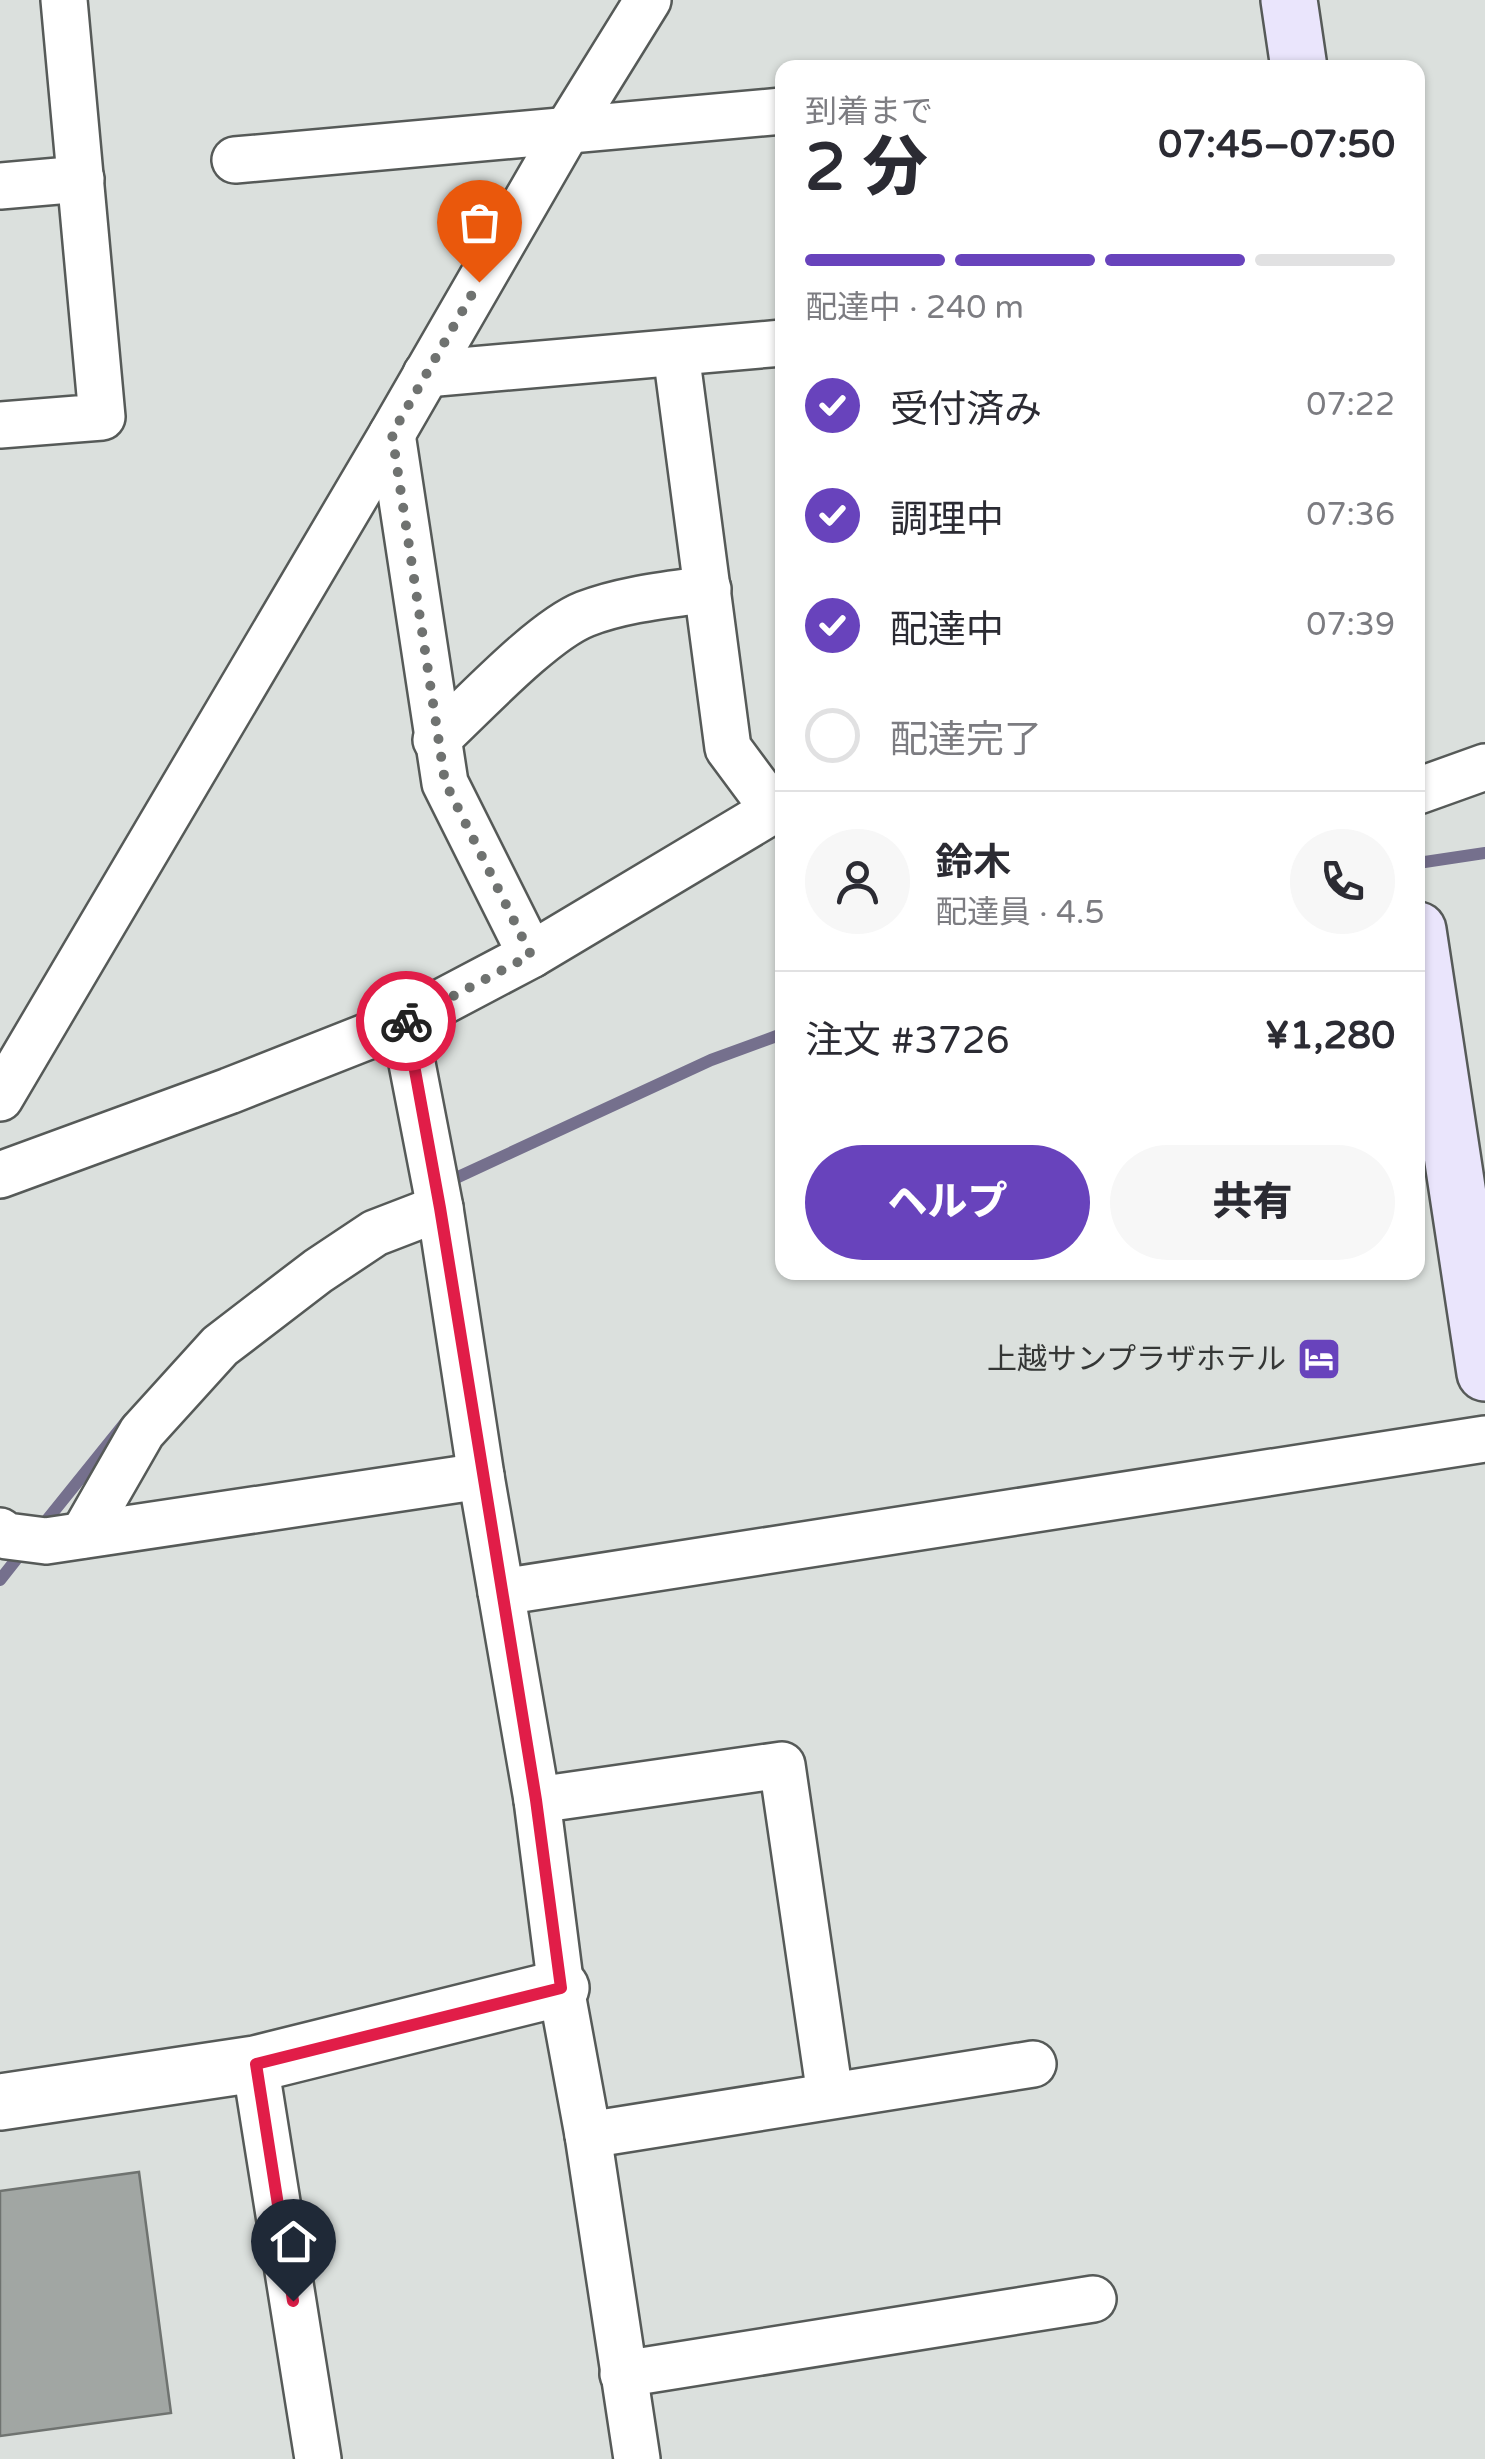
<!DOCTYPE html>
<html lang="ja">
<head>
<meta charset="utf-8">
<style>
	body { margin:0; font-family:"Varela Round","Noto Sans JP",sans-serif; background:#f7f7f7; color:#2b2b33; height:100vh; display:flex; flex-direction:column; font-size:38px; white-space:nowrap }
	* { box-sizing:border-box; margin:0 }
	p { font-size:32px; color:#7c7c81 }
	.icon { flex:none; width:55px; height:55px; fill:none; stroke:currentColor; stroke-width:2; stroke-linecap:round; stroke-linejoin:round }
	.map { position:relative; flex:1; overflow:hidden }
	.sheet { position:absolute; left:775px; top:60px; width:650px; height:1220px; display:flex; flex-direction:column; background:#fff; border-radius:20px; box-shadow:0 2px 8px #0004 }
	.sheet>* { flex:none }
	.pin { position:absolute; display:grid; place-items:center; width:85px; height:85px; color:#fff; margin:-102px -42px; border-radius:50% 50% 50% 0; rotate:-45deg; box-shadow:0 0 10px #0007 }
	.pin .icon { rotate:45deg }
	.courier { position:absolute; display:grid; place-items:center; width:100px; height:100px; margin:-50px; border:8px solid #e11d48; border-radius:50%; background:#fff; color:#222; box-shadow:0 2px 12px #0007 }
	.headline em { font-style:normal; font-weight:800 }
	.headline div { display:flex; flex-direction:column-reverse }
	.headline { display:flex; align-items:center; justify-content:space-between; height:170px; padding:0 30px }
	h1 { font-size:65px; font-weight:800; line-height:75px }
	.bar { display:grid; grid-template-columns:repeat(4,1fr); gap:15px 10px; align-content:center; height:120px; padding:0 30px }
	.bar i { height:12px; border-radius:8px; background:#e1e1e2 }
	.bar .active { background:#6843bc }
	.bar p { grid-column:span 4 }
	.line { display:flex; align-items:center; gap:25px; padding:0 30px; border-top:2px solid #e1e1e2 }
	.line div { flex:1 }
	.round { display:grid; place-items:center; flex:none; width:105px; height:105px; border-radius:52px; background:#f7f7f7 }
	ol { padding:0 30px; list-style:none }
	li { display:flex; align-items:center; gap:30px; height:110px }
	li p { margin-inline-start:auto }
	li .icon { padding:10px; border-radius:50%; background:#6843bc; color:#fff; stroke-width:4 }
	li:last-child { color:#7c7c81 }
	li i { width:55px; height:55px; border:5px solid #e1e1e2; border-radius:50% }
	.cta { display:flex; gap:20px; margin-top:auto; padding:20px 30px }
	.cta a { flex:1; height:115px; border-radius:60px; background:#6843bc; color:#fff; font-size:40px; font-weight:800; line-height:115px; text-align:center }
	.cta a+a { background:#f7f7f7; color:#2b2b33 }
	.map>svg:first-child { display:block }
	.lines { fill:none; stroke-linecap:round; stroke-linejoin:round }
	.stream { stroke:#75708d; stroke-width:12 }
	.building { fill:#a1a6a3; stroke:#6f7370; stroke-width:2.5 }
	.minor-casing { stroke:#565a58; stroke-width:50 }
	.tertiary-casing { stroke:#565a58; stroke-width:60 }
	.secondary-casing { stroke:#565a58; stroke-width:60 }
	.minor { stroke:#fff; stroke-width:45 }
	.tertiary { stroke:#fff; stroke-width:55 }
	.secondary { stroke:#eae5fc; stroke-width:55 }
	.done { stroke:#6f7270; stroke-width:10; stroke-dasharray:0 18 }
	.route { stroke:#e11d48; stroke-width:12 }
	.labels { text-anchor:middle; stroke-width:10; stroke-linejoin:round; paint-order:stroke }
	.poi-label { font-size:30px; fill:#353736; stroke:#dbe0dd; text-anchor:end }
</style>
</head>
<body>
<div class="map">
<svg width="1485" height="2459" viewBox="0 0 1485 2459">
	<rect width="100%" height="100%" fill="#dbe0dd"/>
	<g class="lines">
		<g class="stream">
			<polyline points="1418,863 1485,853"/>
			<polyline points="443,1184 711,1060 782,1034"/>
			<polyline points="38,1531 129,1418"/>
			<polyline points="0,1580 26,1547"/>
		</g>
	</g>
	<polygon class="building" points="139,2172 171,2413 0,2436 0,2191"/>
	<g class="lines">
		<defs>
			<g id="minor">
				<polyline points="235,160 782,111"/>
				<polyline points="0,186 81,179"/>
				<polyline points="676,353 728,748 774,810"/>
				<polyline points="426,374 782,343"/>
				<polyline points="0,425 102,417 64,0"/>
				<polyline points="392,434 445,783 531,955"/>
				<path d="M436,740C473,706 542,631 585,614C624,599 667,595 708,589"/>
				<polyline points="1418,791 1485,767"/>
				<polyline points="404,1022 440,1208 481,1476"/>
				<polyline points="0,1098 392,434 568,129 648,0"/>
				<polyline points="0,1175 229,1091 404,1022 531,955 782,805"/>
				<polyline points="0,1531 7,1536 46,1541 481,1476 537,1800 561,1988 588,2135 637,2459"/>
				<polyline points="83,1535 142,1432 220,1346 318,1271 375,1233 440,1208"/>
				<polyline points="501,1592 1485,1439"/>
				<polyline points="537,1800 782,1765 830,2095"/>
				<polyline points="255,2064 318,2459"/>
				<polyline points="588,2135 1033,2064"/>
				<polyline points="623,2374 1093,2299"/>
			</g>
			<polyline id="tertiary" points="0,2102 255,2064 561,1988"/>
			<g id="secondary">
				<polyline points="1289,0 1299,68"/>
				<polyline points="1418,930 1485,1373"/>
			</g>
		</defs>
		<use href="#minor" class="minor-casing"/>
		<use href="#tertiary" class="tertiary-casing"/>
		<use href="#secondary" class="secondary-casing"/>
		<use href="#minor" class="minor"/>
		<use href="#tertiary" class="tertiary"/>
		<use href="#secondary" class="secondary"/>
	</g>
	<g class="lines">
		<polyline class="done" points="406,1021 531,955 445,782 392,434 479,282"/>
		<polyline class="route" points="293,2301 256,2064 561,1988 536,1800 440,1208 406,1021"/>
	</g>
	<defs>
		<symbol id="hotel-square" viewBox="-11 -11 22 22"><rect x="-9" y="-9" width="18" height="18" rx="4" fill="#6843bc" stroke="#dbe0dd"/><path d="M-6-4.5h1.5V1H6V5H4.5V3h-9V5H-6ZM-4 0a1.8 1.8 0 1 1 3.6 0ZM.5 0V-2.5h3Q6-2.5 6 0Z" fill="#fff"/></symbol>
	</defs>
	<g fill-rule="evenodd">
		<use href="#hotel-square" x="1294" y="1334" width="50" height="50"/>
	</g>
	<g class="labels">
		<g class="poi-label">
			<text x="1286" y="1369">上越サンプラザホテル</text>
		</g>
	</g>
</svg>
<div class="pin" style="left:479px;top:282px;background:#ea580c"><svg class="icon" aria-label="bag" viewBox="0 0 24 24"><path d="M5 8h14l-1 12H6zM9 8a3 3 0 0 1 6 0"/></svg></div>
<div class="pin" style="left:293px;top:2301px;background:#1f2937"><svg class="icon" aria-label="home" viewBox="0 0 24 24"><path d="M3 11l9-7 9 7M6 9v11h12V9"/></svg></div>
<div class="courier" style="left:406px;top:1021px"><svg class="icon" aria-label="bike" viewBox="0 0 24 24"><circle cx="6" cy="16" r="4"/><circle cx="18" cy="16" r="4"/><path d="M6 16l4-8h5l3 8M10 8l3 8H6M13 5h3"/></svg></div>
<section class="sheet">
<div class="headline"><div><h1>2 分</h1><p>到着まで</p></div><em>07:45–07:50</em></div>
<div class="bar"><i class="active"></i><i class="active"></i><i class="active"></i><i></i><p>配達中 · 240 m</p></div>
<ol>
<li><svg class="icon" aria-label="check" viewBox="0 0 24 24"><path d="M5 12l5 5 9-10"/></svg>受付済み<p>07:22</p></li>
<li><svg class="icon" aria-label="check" viewBox="0 0 24 24"><path d="M5 12l5 5 9-10"/></svg>調理中<p>07:36</p></li>
<li><svg class="icon" aria-label="check" viewBox="0 0 24 24"><path d="M5 12l5 5 9-10"/></svg>配達中<p>07:39</p></li>
<li><i></i>配達完了</li>
</ol>
<div class="line" style="height:180px"><a class="round"><svg class="icon" aria-label="person" viewBox="0 0 24 24"><circle cx="12" cy="8" r="4"/><path d="M4 21q1-7 8-7t8 7"/></svg></a><div><b>鈴木</b><p>配達員 · 4.5</p></div><a class="round"><svg class="icon" aria-label="phone" viewBox="0 0 24 24"><path d="M5 4h4l2 5-3 2q2 4 5 5l2-3 5 2v4C11 20 4 13 5 4z"/></svg></a></div>
<div class="line" style="height:130px"><div>注文 #3726</div><b>¥1,280</b></div>
<div class="cta"><a>ヘルプ</a><a>共有</a></div>
</section>
</div>
</body>
</html>
